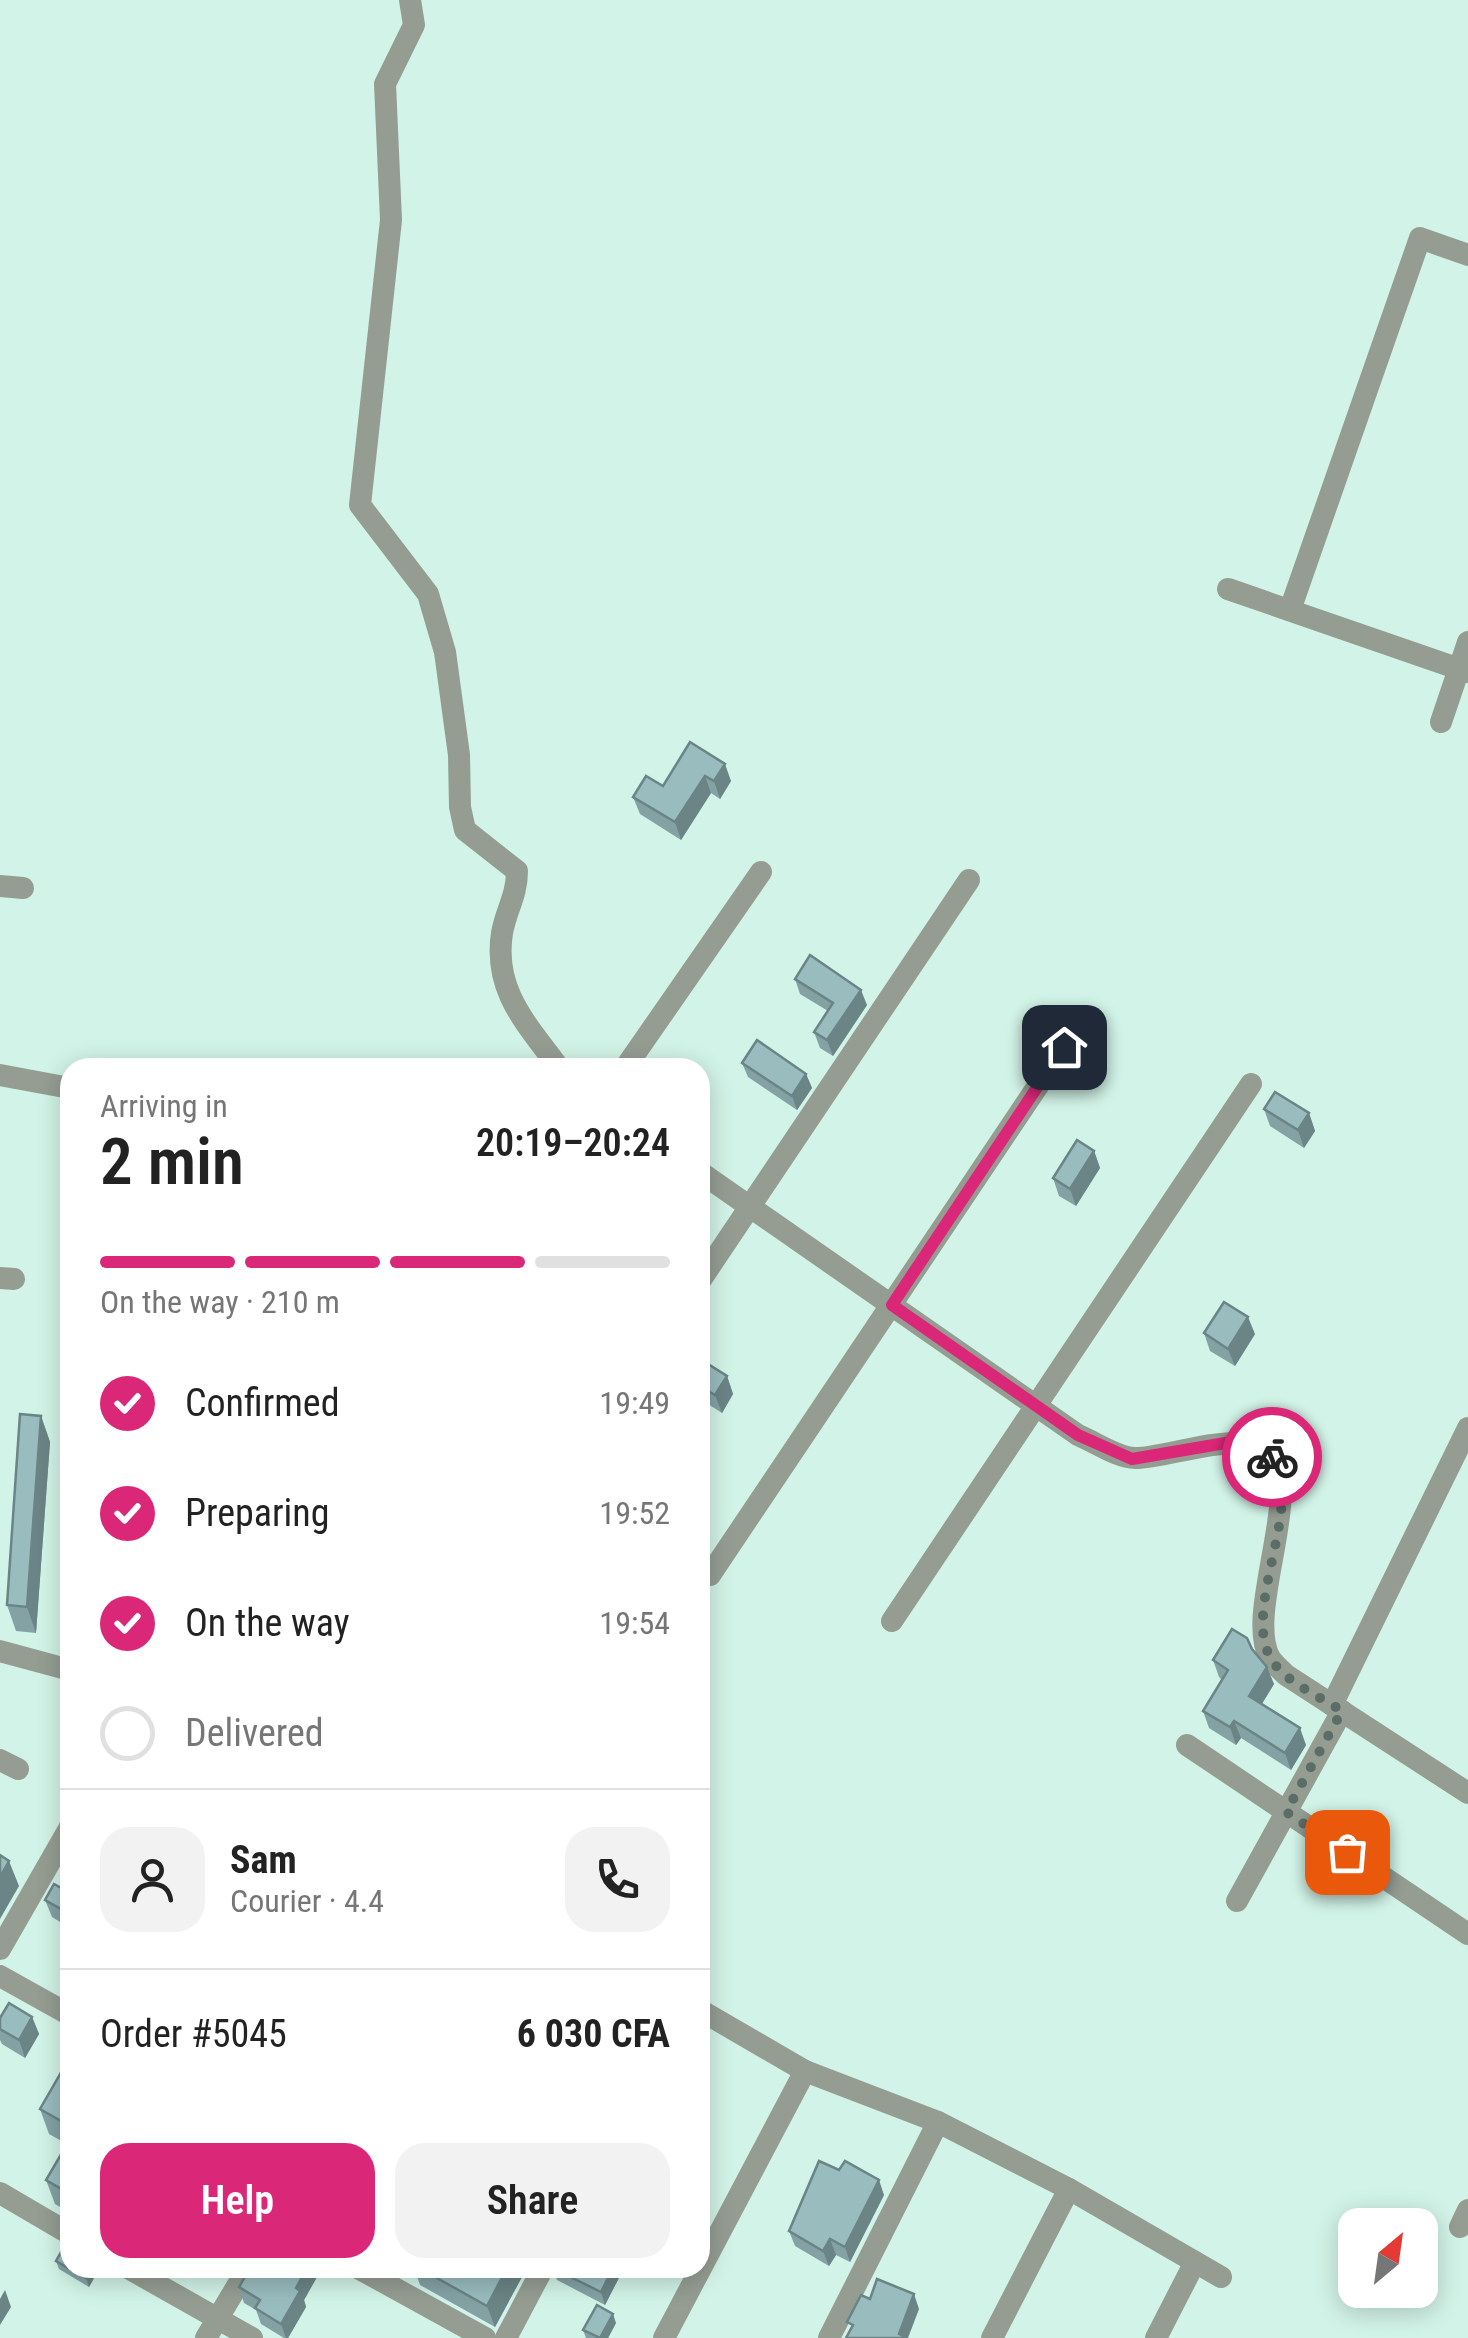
<!DOCTYPE html>
<html lang="en">
<head>
<meta charset="utf-8">
<style>
	body { margin:0; font-family:"Roboto Condensed",sans-serif; background:#f2f2f2; color:#222; height:100vh; display:flex; flex-direction:column; font-size:38px; white-space:nowrap }
	* { box-sizing:border-box; margin:0 }
	p { font-size:32px; color:#767676 }
	.icon { flex:none; width:55px; height:55px; fill:none; stroke:currentColor; stroke-width:2; stroke-linecap:round; stroke-linejoin:round }
	.map { position:relative; flex:1; overflow:hidden }
	.drawer { position:absolute; left:60px; top:1058px; width:650px; height:1220px; display:flex; flex-direction:column; background:#fff; border-radius:30px; box-shadow:0 5px 25px #0003 }
	.drawer>* { flex:none }
	.needle { width:65px; rotate:29deg }
	.tools { position:absolute; left:1338px; top:2208px; display:grid; gap:20px }
	.tools a { display:grid; place-items:center; width:100px; height:100px; border-radius:20px; background:#fff; box-shadow:0 5px 25px #0003; font-size:50px }
	.pin { position:absolute; display:grid; place-items:center; width:85px; height:85px; color:#fff; margin:-42px; border-radius:20px; box-shadow:0 5px 15px #0006 }
	.courier { position:absolute; display:grid; place-items:center; width:100px; height:100px; margin:-50px; border:8px solid #db2777; border-radius:50%; background:#fff; color:#222; box-shadow:0 2px 12px #0007 }
	.headline em { font-style:normal; font-weight:600 }
	.headline div { display:flex; flex-direction:column-reverse }
	.headline { display:flex; align-items:center; justify-content:space-between; height:170px; padding:0 40px }
	h1 { font-size:65px; font-weight:600; line-height:75px }
	.bar { display:grid; grid-template-columns:repeat(4,1fr); gap:15px 10px; align-content:center; height:120px; padding:0 40px }
	.bar i { height:12px; border-radius:8px; background:#e0e0e0 }
	.bar .selected { background:#db2777 }
	.bar p { grid-column:span 4 }
	.line { display:flex; align-items:center; gap:25px; padding:0 40px; border-top:2px solid #e0e0e0 }
	.line div { flex:1 }
	.round { display:grid; place-items:center; flex:none; width:105px; height:105px; border-radius:30px; background:#f2f2f2 }
	ol { padding:0 40px; list-style:none }
	li { display:flex; align-items:center; gap:30px; height:110px }
	li p { margin-inline-start:auto }
	li .icon { padding:10px; border-radius:50%; background:#db2777; color:#fff; stroke-width:4 }
	li:last-child { color:#767676 }
	li i { width:55px; height:55px; border:5px solid #e0e0e0; border-radius:50% }
	.button { display:flex; gap:20px; margin-top:auto; padding:20px 40px }
	.button a { flex:1; height:115px; border-radius:30px; background:#db2777; color:#fff; font-size:40px; font-weight:600; line-height:115px; text-align:center }
	.button a+a { background:#f2f2f2; color:#222 }
	.map>svg:first-child { display:block }
	.lines { fill:none; stroke-linecap:round; stroke-linejoin:round }
	.street { stroke:#959d93; stroke-width:22 }
	.wall { fill:#84a2a4 }
	.shaded-wall { fill:#6b8486 }
	.building { fill:#99bcbf; stroke:#6b8486; stroke-width:2.5 }
	.done { stroke:#5a6e67; stroke-width:10; stroke-dasharray:0 18 }
	.route { stroke:#db2777; stroke-width:12 }
</style>
</head>
<body>
<div class="map">
<svg width="1468" height="2338" viewBox="0 0 1468 2338">
	<rect width="100%" height="100%" fill="#d2f3e7"/>
	<g class="lines">
		<g class="street">
			<path d="M410,0L414,25L385,84L391,220L360,505L428,594L445,652L459,755L460,807L465,830L517,871C517,896 506,910 502,933C493,991 527,1024 559,1068"/>
			<polyline points="1228,589 1468,672"/>
			<polyline points="1290,610 1420,238 1468,255"/>
			<polyline points="1441,722 1468,642"/>
			<polyline points="0,886 23,888"/>
			<polyline points="625,1068 761,872"/>
			<polyline points="0,1075 59,1086"/>
			<path d="M700,1172L1078,1435C1095,1442 1118,1458 1135,1458C1171,1459 1264,1418 1278,1467C1292,1517 1247,1619 1270,1658C1274,1664 1281,1670 1286,1675L1468,1793"/>
			<polyline points="0,1278 14,1279"/>
			<polyline points="700,1281 969,880"/>
			<polyline points="710,1575 1064,1047"/>
			<polyline points="892,1621 1251,1084"/>
			<polyline points="0,1651 70,1670"/>
			<polyline points="1332,1705 1468,1428"/>
			<polyline points="1187,1745 1468,1934"/>
			<polyline points="0,1760 18,1769"/>
			<polyline points="1237,1901 1342,1711"/>
			<polyline points="0,1949 70,1827"/>
			<polyline points="0,1976 70,2015"/>
			<polyline points="700,2010 805,2071 938,2122 1069,2189 1221,2277"/>
			<polyline points="0,2193 70,2234"/>
			<polyline points="1460,2227 1468,2210"/>
			<polyline points="128,2268 252,2338"/>
			<polyline points="358,2268 485,2338"/>
			<polyline points="206,2338 248,2268"/>
			<polyline points="506,2338 543,2268"/>
			<polyline points="664,2338 805,2071"/>
			<polyline points="829,2338 938,2122"/>
			<polyline points="992,2338 1069,2189"/>
			<polyline points="1156,2338 1195,2262"/>
		</g>
	</g>
	<g class="wall">
		<polygon points="690,742 731,781 720,799 711,793 681,840 640,814 633,797 663,786"/>
		<polygon points="795,979 867,1005 833,1056 820,1048 814,1032 828,1011 800,994"/>
		<polygon points="742,1063 806,1074 812,1088 797,1110 748,1077"/>
		<polygon points="1264,1109 1309,1113 1315,1131 1304,1148 1270,1126"/>
		<polygon points="1094,1151 1100,1168 1076,1206 1059,1196 1053,1178"/>
		<polygon points="1204,1333 1255,1334 1235,1366 1210,1351"/>
		<polygon points="700,1359 727,1376 733,1394 722,1413 700,1399"/>
		<polygon points="41,1416 50,1442 36,1633 16,1631 7,1605"/>
		<polygon points="1252,1649 1274,1684 1262,1704 1306,1745 1291,1770 1241,1738 1236,1745 1209,1728 1203,1711 1222,1680 1219,1677 1213,1660"/>
		<polygon points="70,1893 70,1928 52,1917 45,1900"/>
		<polygon points="32,2017 39,2034 25,2058 2,2044 0,2040 0,2018"/>
		<polygon points="70,2057 70,2213 55,2204 46,2180 67,2144 49,2134 40,2109"/>
		<polygon points="884,2195 850,2262 836,2255 829,2266 795,2246 789,2231"/>
		<polygon points="56,2261 98,2271 89,2287 59,2269"/>
		<polygon points="250,2268 313,2268 317,2277 304,2300 306,2307 288,2338 284,2338 261,2324 256,2310 244,2303 239,2287"/>
		<polygon points="414,2268 520,2268 523,2275 495,2327 420,2285"/>
		<polygon points="552,2268 624,2268 605,2305 557,2280"/>
		<polygon points="616,2323 608,2338 586,2338 583,2330"/>
	</g>
	<g class="shaded-wall">
		<polygon points="725,764 731,781 720,799 714,781"/>
		<polygon points="705,776 711,793 681,840 675,822"/>
		<polygon points="861,990 867,1005 833,1056 827,1040"/>
		<polygon points="806,1074 812,1088 797,1110 792,1096"/>
		<polygon points="1309,1113 1315,1131 1304,1148 1298,1130"/>
		<polygon points="1094,1151 1100,1168 1076,1206 1070,1189"/>
		<polygon points="1248,1317 1255,1334 1235,1366 1228,1349"/>
		<polygon points="727,1376 733,1394 722,1413 715,1395"/>
		<polygon points="41,1416 50,1442 36,1633 27,1607"/>
		<polygon points="1267,1667 1274,1684 1256,1713 1249,1696"/>
		<polygon points="1234,1721 1241,1738 1236,1745 1230,1727"/>
		<polygon points="1300,1728 1306,1745 1291,1770 1285,1753"/>
		<polygon points="9,1861 19,1886 0,1919 0,1877"/>
		<polygon points="32,2017 39,2034 25,2058 19,2040"/>
		<polygon points="700,2073 706,2090 700,2105"/>
		<polygon points="879,2180 884,2195 850,2262 845,2247"/>
		<polygon points="830,2239 836,2255 829,2266 823,2251"/>
		<polygon points="92,2268 97,2268 98,2271 89,2287 86,2278"/>
		<polygon points="307,2268 313,2268 317,2277 304,2300 306,2307 288,2338 286,2338 281,2324 296,2288"/>
		<polygon points="507,2268 520,2268 523,2275 495,2327 487,2306"/>
		<polygon points="613,2268 624,2268 605,2305 601,2292"/>
		<polygon points="5,2290 11,2307 0,2325 0,2299"/>
		<polygon points="914,2294 919,2309 908,2338 899,2334"/>
		<polygon points="613,2314 616,2323 608,2338 600,2338"/>
	</g>
	<g class="building">
		<polygon points="690,742 725,764 714,781 705,776 675,822 633,797 646,776 663,786"/>
		<polygon points="810,955 861,990 827,1040 814,1032 833,1003 795,979"/>
		<polygon points="757,1040 806,1074 792,1096 742,1063"/>
		<polygon points="1275,1092 1309,1113 1298,1130 1264,1109"/>
		<polygon points="1077,1140 1094,1151 1070,1189 1053,1178"/>
		<polygon points="1224,1302 1248,1317 1228,1349 1204,1333"/>
		<polygon points="700,1359 727,1376 715,1395 700,1386"/>
		<polygon points="20,1414 41,1416 27,1607 7,1605"/>
		<polygon points="1232,1629 1247,1638 1252,1649 1267,1667 1249,1696 1300,1728 1285,1753 1234,1721 1230,1727 1203,1711 1228,1670 1213,1660"/>
		<polygon points="0,1855 9,1861 0,1877"/>
		<polygon points="54,1884 70,1893 70,1914 45,1900"/>
		<polygon points="9,2003 32,2017 19,2040 0,2029 0,2018"/>
		<polygon points="70,2057 70,2126 40,2109"/>
		<polygon points="70,2139 70,2194 46,2180"/>
		<polygon points="819,2161 839,2170 845,2161 879,2180 845,2247 830,2239 823,2251 789,2231"/>
		<polygon points="65,2245 70,2248 70,2268 92,2268 86,2278 56,2261"/>
		<polygon points="250,2268 307,2268 296,2288 300,2291 281,2324 255,2308 260,2300 239,2287"/>
		<polygon points="419,2268 507,2268 487,2306"/>
		<polygon points="552,2268 613,2268 601,2292"/>
		<polygon points="877,2279 914,2294 899,2334 907,2338 846,2338 853,2325 847,2322 861,2295 870,2299"/>
		<polygon points="597,2305 613,2314 600,2338 583,2330"/>
	</g>
	<g class="lines">
		<path class="done" d="M1272,1457C1305,1502 1244,1604 1269,1655C1281,1681 1320,1696 1342,1711L1286,1812L1347,1852"/>
		<polyline class="route" points="1064,1047 892,1305 1078,1435 1132,1459 1243,1440 1263,1446 1272,1457"/>
	</g>
</svg>
<div class="tools">
<a><svg class="needle" viewBox="-14 -14 28 28"><path d="M0-13l5 13h-10z" fill="#e53935"/><path d="M0 13l5-13h-10z" fill="#767676"/></svg></a>
</div>
<div class="pin" style="left:1347px;top:1852px;background:#ea580c"><svg class="icon" aria-label="bag" viewBox="0 0 24 24"><path d="M5 8h14l-1 12H6zM9 8a3 3 0 0 1 6 0"/></svg></div>
<div class="pin" style="left:1064px;top:1047px;background:#1f2937"><svg class="icon" aria-label="home" viewBox="0 0 24 24"><path d="M3 11l9-7 9 7M6 9v11h12V9"/></svg></div>
<div class="courier" style="left:1272px;top:1457px"><svg class="icon" aria-label="bike" viewBox="0 0 24 24"><circle cx="6" cy="16" r="4"/><circle cx="18" cy="16" r="4"/><path d="M6 16l4-8h5l3 8M10 8l3 8H6M13 5h3"/></svg></div>
<section class="drawer">
<div class="headline"><div><h1>2 min</h1><p>Arriving in</p></div><em>20:19–20:24</em></div>
<div class="bar"><i class="selected"></i><i class="selected"></i><i class="selected"></i><i></i><p>On the way · 210 m</p></div>
<ol>
<li><svg class="icon" aria-label="check" viewBox="0 0 24 24"><path d="M5 12l5 5 9-10"/></svg>Confirmed<p>19:49</p></li>
<li><svg class="icon" aria-label="check" viewBox="0 0 24 24"><path d="M5 12l5 5 9-10"/></svg>Preparing<p>19:52</p></li>
<li><svg class="icon" aria-label="check" viewBox="0 0 24 24"><path d="M5 12l5 5 9-10"/></svg>On the way<p>19:54</p></li>
<li><i></i>Delivered</li>
</ol>
<div class="line" style="height:180px"><a class="round"><svg class="icon" aria-label="person" viewBox="0 0 24 24"><circle cx="12" cy="8" r="4"/><path d="M4 21q1-7 8-7t8 7"/></svg></a><div><b>Sam</b><p>Courier · 4.4</p></div><a class="round"><svg class="icon" aria-label="phone" viewBox="0 0 24 24"><path d="M5 4h4l2 5-3 2q2 4 5 5l2-3 5 2v4C11 20 4 13 5 4z"/></svg></a></div>
<div class="line" style="height:130px"><div>Order #5045</div><b>6 030 CFA</b></div>
<div class="button"><a>Help</a><a>Share</a></div>
</section>
</div>
</body>
</html>
